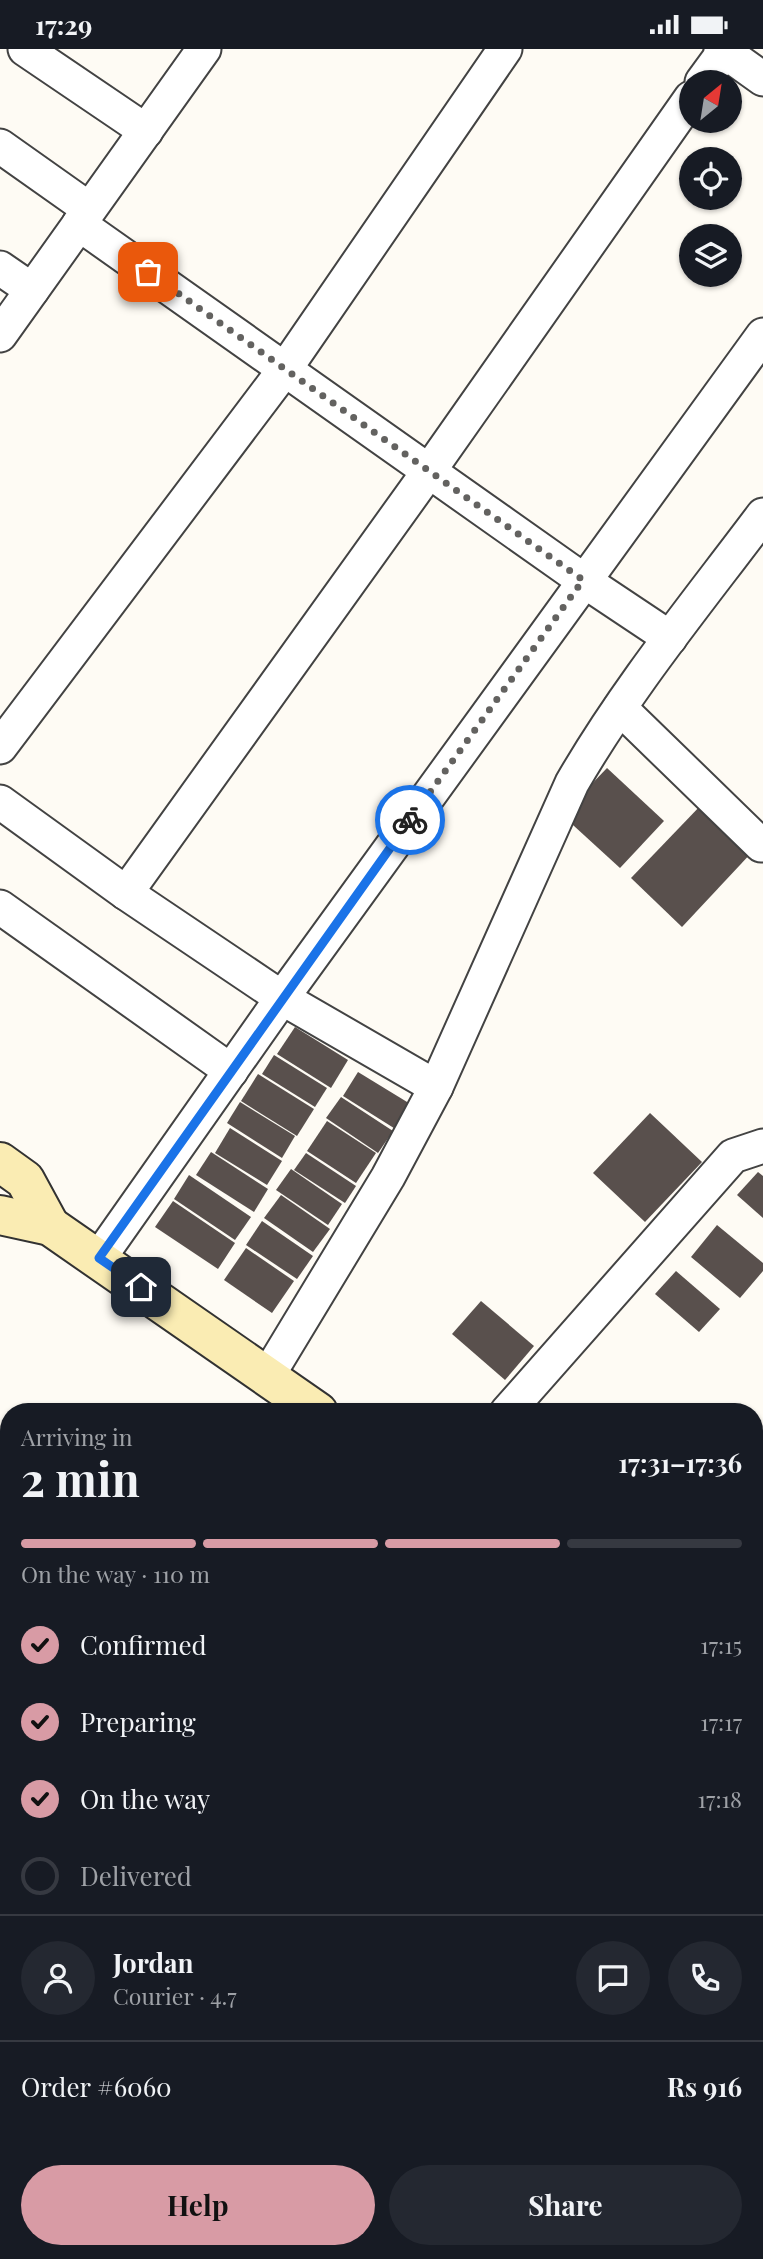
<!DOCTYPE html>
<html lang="en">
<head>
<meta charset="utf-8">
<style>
	body { margin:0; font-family:"Playfair Display",serif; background:#242831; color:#f1f3f6; height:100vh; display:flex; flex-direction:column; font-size:26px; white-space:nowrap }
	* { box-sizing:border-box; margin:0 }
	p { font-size:23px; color:#9ea1a6 }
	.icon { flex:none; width:38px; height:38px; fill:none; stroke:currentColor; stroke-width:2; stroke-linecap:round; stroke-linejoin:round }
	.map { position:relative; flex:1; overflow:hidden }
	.sheet { position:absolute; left:0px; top:1354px; width:763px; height:856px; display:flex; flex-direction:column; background:#171b24; border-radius:28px 28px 0 0; box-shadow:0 2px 5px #0004 }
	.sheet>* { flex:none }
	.needle { width:46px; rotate:30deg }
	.controls { position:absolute; left:679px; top:21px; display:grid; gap:14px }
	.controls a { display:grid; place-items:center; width:63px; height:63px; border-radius:50%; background:#171b24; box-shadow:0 2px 5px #0004; font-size:35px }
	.pin { position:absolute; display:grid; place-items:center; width:60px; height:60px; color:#fff; margin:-30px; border-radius:14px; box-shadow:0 4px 10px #0006 }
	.courier { position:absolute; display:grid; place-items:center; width:70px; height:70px; margin:-35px; border:5px solid #1a73e8; border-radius:50%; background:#fff; color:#222; box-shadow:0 2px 9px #0007 }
	.head em { font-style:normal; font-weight:700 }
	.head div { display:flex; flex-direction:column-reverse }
	.head { display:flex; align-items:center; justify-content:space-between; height:119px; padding:0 21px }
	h1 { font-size:46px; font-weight:700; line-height:52px }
	.bar { display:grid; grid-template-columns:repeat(4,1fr); gap:10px 7px; align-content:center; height:84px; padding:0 21px }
	.bar i { height:9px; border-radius:5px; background:#363941 }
	.bar .on { background:#d89ba5 }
	.bar p { grid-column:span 4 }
	.line { display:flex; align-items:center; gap:18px; padding:0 21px; border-top:2px solid #363941 }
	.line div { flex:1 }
	.round { display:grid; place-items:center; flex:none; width:74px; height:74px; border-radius:37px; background:#242831 }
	ol { padding:0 21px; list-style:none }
	li { display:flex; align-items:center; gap:21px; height:77px }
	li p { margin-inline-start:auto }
	li .icon { padding:7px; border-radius:50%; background:#d89ba5; color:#111; stroke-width:4 }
	li:last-child { color:#9ea1a6 }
	li i { width:38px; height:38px; border:4px solid #363941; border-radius:50% }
	.button { display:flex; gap:14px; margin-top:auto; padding:14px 21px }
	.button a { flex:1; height:80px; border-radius:42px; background:#d89ba5; color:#111; font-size:28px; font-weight:700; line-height:80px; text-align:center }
	.button a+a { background:#242831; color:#f1f3f6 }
	.status { display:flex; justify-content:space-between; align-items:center; height:49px; padding:0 35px; background:#171b24; direction:ltr }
	.status svg { height:19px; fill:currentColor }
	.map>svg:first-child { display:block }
	.building { fill:#59504d }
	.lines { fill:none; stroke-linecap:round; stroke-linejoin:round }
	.lane-casing { stroke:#434343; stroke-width:21 }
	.street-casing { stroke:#434343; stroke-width:37 }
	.secondary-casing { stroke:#323232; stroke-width:42 }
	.lane { stroke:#fff; stroke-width:18 }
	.street { stroke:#fff; stroke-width:33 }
	.secondary { stroke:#faecb3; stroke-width:38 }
	.done { stroke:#636260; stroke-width:7; stroke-dasharray:0 12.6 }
	.route { stroke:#1a73e8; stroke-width:9 }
</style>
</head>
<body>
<div class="status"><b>17:29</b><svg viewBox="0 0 49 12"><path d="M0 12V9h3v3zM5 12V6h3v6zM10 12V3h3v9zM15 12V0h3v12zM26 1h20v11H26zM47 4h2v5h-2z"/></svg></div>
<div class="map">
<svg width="763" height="2210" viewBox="0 0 763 2210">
	<rect width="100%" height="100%" fill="#fefbf4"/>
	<g class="building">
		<polygon points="607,719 664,772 620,819 562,766"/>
		<polygon points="703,754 754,801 682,878 631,829"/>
		<polygon points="295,978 348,1011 331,1039 277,1005"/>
		<polygon points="274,1006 327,1039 315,1058 262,1025"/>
		<polygon points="358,1023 412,1056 397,1081 343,1047"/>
		<polygon points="258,1025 314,1060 297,1087 241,1052"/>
		<polygon points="341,1048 393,1082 378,1104 326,1069"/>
		<polygon points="240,1053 295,1087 282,1109 227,1074"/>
		<polygon points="650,1064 702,1113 645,1173 593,1124"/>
		<polygon points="327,1072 376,1104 356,1134 307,1102"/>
		<polygon points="230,1079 282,1112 267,1136 215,1104"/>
		<polygon points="211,1103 268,1140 254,1163 196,1126"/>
		<polygon points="306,1104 356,1137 345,1154 294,1121"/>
		<polygon points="291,1120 342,1155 328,1176 276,1141"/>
		<polygon points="758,1123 763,1127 763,1169 737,1146"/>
		<polygon points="189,1126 251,1168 235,1191 174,1150"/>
		<polygon points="281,1146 330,1180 313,1203 264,1169"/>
		<polygon points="173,1152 235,1194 218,1220 155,1178"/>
		<polygon points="262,1172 313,1207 297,1230 246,1196"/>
		<polygon points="717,1176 763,1214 763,1222 740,1249 691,1208"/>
		<polygon points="246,1199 294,1232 272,1264 224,1231"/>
		<polygon points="676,1222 720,1260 699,1283 655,1245"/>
		<polygon points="481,1252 534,1297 505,1331 452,1285"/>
		<polygon points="0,1580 9,1587 9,1705 0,1698"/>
		<polygon points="754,1807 763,1814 763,1846 754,1857"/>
		<polygon points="754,1931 763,1937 763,1996 754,2008"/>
	</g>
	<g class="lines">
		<defs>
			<polyline id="lane" points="754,1604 763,1559"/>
			<g id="street">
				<polyline points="25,0 146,82"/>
				<polyline points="721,0 763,30"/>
				<polyline points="702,33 726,0"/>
				<polyline points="0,97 89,160"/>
				<polyline points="79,175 583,531 670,589"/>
				<polyline points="0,219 32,241"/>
				<polyline points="0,286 204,0"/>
				<polyline points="620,659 761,796"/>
				<polyline points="0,698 285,320 505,0"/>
				<polyline points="0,753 126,844 282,949 436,1038"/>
				<polyline points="126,844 429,422 691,49"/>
				<polyline points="0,858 231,1022"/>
				<polyline points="99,1209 282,949 763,286"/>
				<path d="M267,1328L388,1128L436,1038L572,734C627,639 697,554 763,466"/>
				<polyline points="507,1363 733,1107 763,1097"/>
				<polyline points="754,1691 763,1694"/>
				<polyline points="754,2078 763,2067"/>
				<polyline points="643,2210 650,2202"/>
			</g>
			<g id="secondary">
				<polyline points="0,1113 25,1131 50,1177"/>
				<polyline points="0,1166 50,1177 318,1363"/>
				<polyline points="78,2210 82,2202"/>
				<polyline points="132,2210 137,2202"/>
			</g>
		</defs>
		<use href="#lane" class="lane-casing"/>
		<use href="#street" class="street-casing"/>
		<use href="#secondary" class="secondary-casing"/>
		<use href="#lane" class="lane"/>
		<use href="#street" class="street"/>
		<use href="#secondary" class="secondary"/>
	</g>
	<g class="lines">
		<polyline class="done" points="148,223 583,531 410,771"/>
		<polyline class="route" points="141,1238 99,1209 410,771"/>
	</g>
</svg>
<div class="controls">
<a><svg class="needle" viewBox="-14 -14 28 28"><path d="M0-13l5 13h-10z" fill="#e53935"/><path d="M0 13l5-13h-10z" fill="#9ea1a6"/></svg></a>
<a><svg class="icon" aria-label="locate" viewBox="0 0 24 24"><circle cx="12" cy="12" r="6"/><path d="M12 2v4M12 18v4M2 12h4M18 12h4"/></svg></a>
<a><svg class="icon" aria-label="layers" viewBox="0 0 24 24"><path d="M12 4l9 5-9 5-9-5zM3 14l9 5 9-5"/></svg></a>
</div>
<div class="pin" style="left:148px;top:223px;background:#ea580c"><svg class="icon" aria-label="bag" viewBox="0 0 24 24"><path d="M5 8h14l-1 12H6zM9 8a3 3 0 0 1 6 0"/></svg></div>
<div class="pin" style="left:141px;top:1238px;background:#1f2937"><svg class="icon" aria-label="home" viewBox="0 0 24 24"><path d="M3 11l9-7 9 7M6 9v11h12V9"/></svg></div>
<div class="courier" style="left:410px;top:771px"><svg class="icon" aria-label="bike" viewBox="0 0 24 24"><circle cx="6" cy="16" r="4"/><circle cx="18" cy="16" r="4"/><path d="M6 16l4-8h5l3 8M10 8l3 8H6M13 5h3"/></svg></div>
<section class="sheet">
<div class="head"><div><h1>2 min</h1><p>Arriving in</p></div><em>17:31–17:36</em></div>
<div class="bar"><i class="on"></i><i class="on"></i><i class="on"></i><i></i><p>On the way · 110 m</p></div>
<ol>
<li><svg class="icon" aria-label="check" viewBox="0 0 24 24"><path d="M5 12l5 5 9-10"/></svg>Confirmed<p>17:15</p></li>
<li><svg class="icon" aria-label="check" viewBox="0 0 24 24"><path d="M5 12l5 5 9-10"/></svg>Preparing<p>17:17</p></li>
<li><svg class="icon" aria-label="check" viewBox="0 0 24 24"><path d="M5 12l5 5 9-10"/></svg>On the way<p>17:18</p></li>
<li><i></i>Delivered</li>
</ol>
<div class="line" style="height:126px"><a class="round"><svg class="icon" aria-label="person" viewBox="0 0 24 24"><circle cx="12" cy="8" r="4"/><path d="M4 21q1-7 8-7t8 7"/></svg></a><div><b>Jordan</b><p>Courier · 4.7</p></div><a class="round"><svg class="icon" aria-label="chat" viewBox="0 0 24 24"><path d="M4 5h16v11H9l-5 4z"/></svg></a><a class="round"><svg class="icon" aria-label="phone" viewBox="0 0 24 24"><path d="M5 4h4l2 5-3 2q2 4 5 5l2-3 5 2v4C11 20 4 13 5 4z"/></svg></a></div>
<div class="line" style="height:91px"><div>Order #6060</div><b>Rs 916</b></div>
<div class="button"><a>Help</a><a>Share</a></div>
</section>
</div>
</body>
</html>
